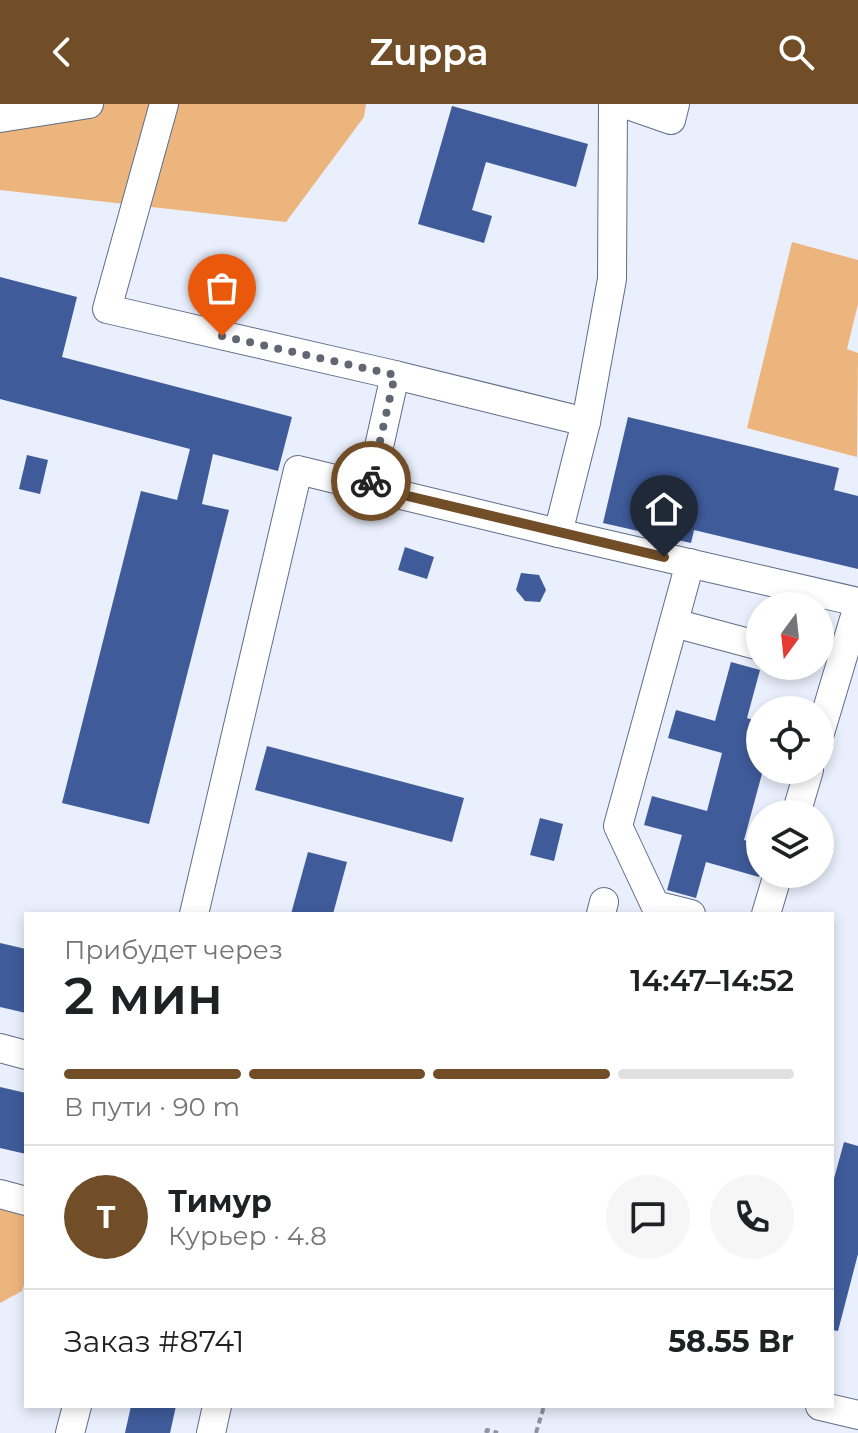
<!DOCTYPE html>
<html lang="ru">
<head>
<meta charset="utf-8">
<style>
	body { margin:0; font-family:Montserrat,sans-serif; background:#f6f6f6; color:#202124; height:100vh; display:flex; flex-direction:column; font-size:30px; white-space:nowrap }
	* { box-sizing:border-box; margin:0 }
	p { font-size:26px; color:#757577 }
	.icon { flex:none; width:44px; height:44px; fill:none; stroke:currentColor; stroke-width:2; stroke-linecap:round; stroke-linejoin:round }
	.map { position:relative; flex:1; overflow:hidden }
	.panel { position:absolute; left:24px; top:808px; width:810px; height:496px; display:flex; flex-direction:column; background:#fff; border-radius:0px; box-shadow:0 4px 12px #0003 }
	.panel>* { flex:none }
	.needle { width:52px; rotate:195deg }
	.buttons { position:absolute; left:746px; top:488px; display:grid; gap:16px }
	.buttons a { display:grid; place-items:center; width:88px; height:88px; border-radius:50%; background:#fff; box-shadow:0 4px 12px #0003; font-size:40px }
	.pin { position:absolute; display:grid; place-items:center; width:68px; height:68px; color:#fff; margin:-82px -34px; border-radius:50% 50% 50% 0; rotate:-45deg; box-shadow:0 0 8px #0007 }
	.pin .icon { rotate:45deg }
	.courier { position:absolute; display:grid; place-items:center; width:80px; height:80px; margin:-40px; border:6px solid #714d28; border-radius:50%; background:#fff; color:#222; box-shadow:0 2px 10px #0007 }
	.head em { font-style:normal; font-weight:600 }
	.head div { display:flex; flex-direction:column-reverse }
	.head { display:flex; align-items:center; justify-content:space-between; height:136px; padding:0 40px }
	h1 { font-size:52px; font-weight:600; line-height:60px }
	.bar { display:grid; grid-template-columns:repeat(4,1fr); gap:12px 8px; align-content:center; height:96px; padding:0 40px }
	.bar i { height:10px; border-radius:6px; background:#e0e0e0 }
	.bar .current { background:#714d28 }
	.bar p { grid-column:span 4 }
	.line { display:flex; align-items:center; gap:20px; padding:0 40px; border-top:2px solid #e0e0e0 }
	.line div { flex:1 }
	.round { display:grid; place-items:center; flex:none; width:84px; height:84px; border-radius:42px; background:#f6f6f6 }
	header { display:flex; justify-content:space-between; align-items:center; height:104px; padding:0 40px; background:#714d28; color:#fff; font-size:36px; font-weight:600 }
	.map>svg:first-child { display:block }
	.green { fill:#edb57e }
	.building { fill:#3f5b9a }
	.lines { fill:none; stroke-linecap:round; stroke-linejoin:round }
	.minor-casing { stroke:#5f6d89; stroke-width:30 }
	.path { stroke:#8e94a0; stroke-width:4; stroke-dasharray:6 4; stroke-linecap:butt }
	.minor { stroke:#fff; stroke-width:28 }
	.done { stroke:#606672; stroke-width:8; stroke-dasharray:0 14.4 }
	.route { stroke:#714d28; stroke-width:10 }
</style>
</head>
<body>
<header><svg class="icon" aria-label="back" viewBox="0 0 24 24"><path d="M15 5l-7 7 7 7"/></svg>Zuppa<svg class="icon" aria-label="search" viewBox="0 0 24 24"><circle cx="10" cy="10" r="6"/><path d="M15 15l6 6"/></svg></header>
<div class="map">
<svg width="858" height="1329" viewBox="0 0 858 1329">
	<rect width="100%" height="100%" fill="#e9effc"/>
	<g class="green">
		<polygon points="0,0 366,0 364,13 286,118 0,86"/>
		<polygon points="792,138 858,156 858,200 847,245 858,249 857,353 747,324"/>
		<polygon points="0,1082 26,1087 26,1174 22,1187 0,1199"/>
	</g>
	<g class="building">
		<polygon points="452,2 588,40 576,83 486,58 472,106 492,112 484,139 418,120"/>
		<polygon points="0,173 77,193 62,253 292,313 278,367 213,350 202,400 229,406 149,720 62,699 141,387 177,396 190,345 0,295"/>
		<polygon points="628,313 839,364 834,386 858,392 858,465 694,426 691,439 603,419"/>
		<polygon points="27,351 48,356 40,390 19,385"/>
		<polygon points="405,443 434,453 427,475 398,466"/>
		<polygon points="521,469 539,471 546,486 540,498 525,497 516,486"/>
		<polygon points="731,558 760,566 747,614 760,618 760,666 763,666 744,736 760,741 760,771 759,773 706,758 696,794 667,786 682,731 644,721 652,692 707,707 722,649 668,634 676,606 715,617"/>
		<polygon points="267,642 464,694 452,738 255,686"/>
		<polygon points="540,714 563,720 554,757 530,751"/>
		<polygon points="308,748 347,758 333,810 291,810"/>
		<polygon points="0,839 26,845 26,909 0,903"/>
		<polygon points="0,983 26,989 26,1050 0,1044"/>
		<polygon points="844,1038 858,1042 858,1150 838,1227 832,1226 832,1082"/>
		<polygon points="131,1302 176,1302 170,1329 125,1329"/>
	</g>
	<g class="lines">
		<defs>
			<g id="minor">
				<polyline points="164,0 107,205 395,271 370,383"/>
				<polyline points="625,0 671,16 675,0"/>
				<polyline points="0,14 89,0"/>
				<polyline points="395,271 586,318 558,429"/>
				<polyline points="586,318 612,175 613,0"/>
				<polyline points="690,459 618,722 655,801 691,810"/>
				<polyline points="674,519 760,542"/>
				<polyline points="820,629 858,502"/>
				<polyline points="796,710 809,666"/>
				<polyline points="194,810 298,366 558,429 858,498"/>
				<polyline points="601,810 604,798"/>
				<polyline points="766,810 778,770"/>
				<polyline points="0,944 26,951"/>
				<polyline points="0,1090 26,1097"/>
				<polyline points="820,1302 858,1311"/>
				<polyline points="70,1329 77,1302"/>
				<polyline points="211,1329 217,1302"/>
			</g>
		</defs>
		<use href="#minor" class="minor-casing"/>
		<g class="path">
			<polyline points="486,1329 487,1326 498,1329"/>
			<polyline points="536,1329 544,1302"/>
		</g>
		<use href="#minor" class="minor"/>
	</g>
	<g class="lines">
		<polyline class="done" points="222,232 395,271 371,377"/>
		<polyline class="route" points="371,377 370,383 664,453"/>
	</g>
</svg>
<div class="buttons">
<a><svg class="needle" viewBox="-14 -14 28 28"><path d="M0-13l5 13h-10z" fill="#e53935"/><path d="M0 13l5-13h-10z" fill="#757577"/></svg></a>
<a><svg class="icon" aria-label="locate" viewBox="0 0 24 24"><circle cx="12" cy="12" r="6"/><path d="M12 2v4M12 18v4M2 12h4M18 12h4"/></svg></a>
<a><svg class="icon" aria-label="layers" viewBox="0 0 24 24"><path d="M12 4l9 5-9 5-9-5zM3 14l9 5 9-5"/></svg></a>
</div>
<div class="pin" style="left:222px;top:232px;background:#ea580c"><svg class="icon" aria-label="bag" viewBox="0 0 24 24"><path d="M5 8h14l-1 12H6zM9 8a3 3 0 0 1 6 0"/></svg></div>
<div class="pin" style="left:664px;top:453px;background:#1f2937"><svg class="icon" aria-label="home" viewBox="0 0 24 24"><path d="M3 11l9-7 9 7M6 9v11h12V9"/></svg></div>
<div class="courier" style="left:371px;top:377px"><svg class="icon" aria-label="bike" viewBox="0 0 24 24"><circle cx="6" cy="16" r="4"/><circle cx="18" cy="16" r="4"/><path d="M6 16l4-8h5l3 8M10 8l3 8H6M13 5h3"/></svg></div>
<section class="panel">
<div class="head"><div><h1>2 мин</h1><p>Прибудет через</p></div><em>14:47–14:52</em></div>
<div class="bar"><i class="current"></i><i class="current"></i><i class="current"></i><i></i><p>В пути · 90 m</p></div>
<div class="line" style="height:144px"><b class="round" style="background:#714d28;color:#fff">Т</b><div><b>Тимур</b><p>Курьер · 4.8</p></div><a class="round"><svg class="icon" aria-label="chat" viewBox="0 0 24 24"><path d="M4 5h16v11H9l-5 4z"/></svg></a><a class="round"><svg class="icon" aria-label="phone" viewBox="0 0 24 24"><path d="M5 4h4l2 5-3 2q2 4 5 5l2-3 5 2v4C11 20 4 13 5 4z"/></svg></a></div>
<div class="line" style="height:104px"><div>Заказ #8741</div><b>58.55 Br</b></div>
</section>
</div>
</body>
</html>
